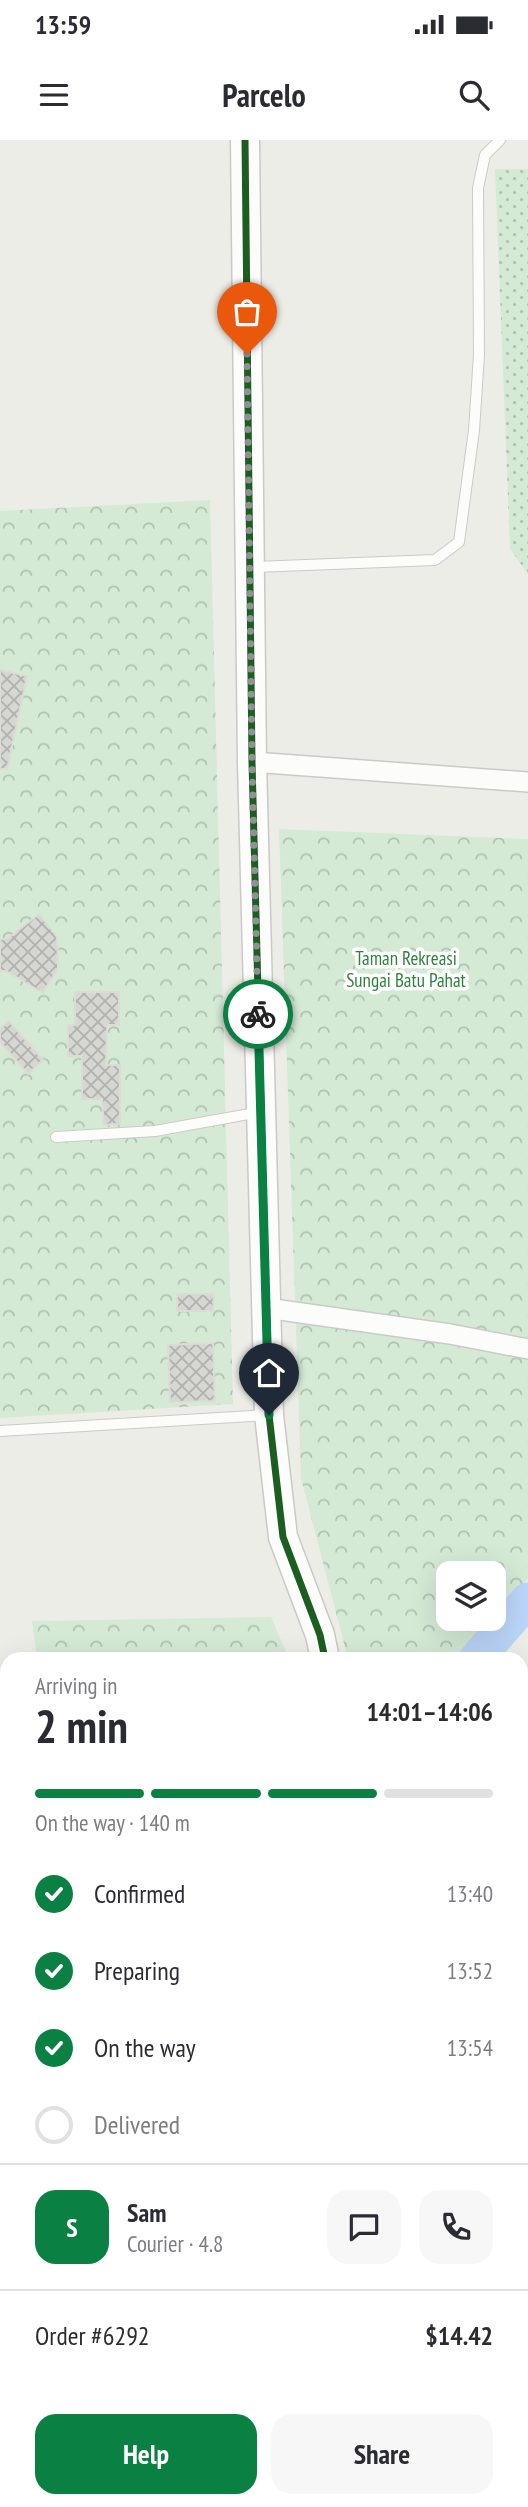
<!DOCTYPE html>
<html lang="en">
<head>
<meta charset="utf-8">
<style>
	body { margin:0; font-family:"PT Sans Narrow",sans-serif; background:#f7f7f7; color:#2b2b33; height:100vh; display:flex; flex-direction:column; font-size:26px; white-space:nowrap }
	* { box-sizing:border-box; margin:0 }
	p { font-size:23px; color:#7c7c81 }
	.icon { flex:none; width:38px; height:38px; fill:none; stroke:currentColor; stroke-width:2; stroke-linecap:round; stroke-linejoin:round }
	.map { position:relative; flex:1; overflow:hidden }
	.panel { position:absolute; left:0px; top:1512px; width:528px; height:856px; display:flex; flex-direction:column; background:#fff; border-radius:21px 21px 0 0; box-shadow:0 7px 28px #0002 }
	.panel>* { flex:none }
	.controls { position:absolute; left:436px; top:1421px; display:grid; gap:14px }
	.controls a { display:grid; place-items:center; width:70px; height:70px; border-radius:14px; background:#fff; box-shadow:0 7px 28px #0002; font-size:35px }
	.pin { position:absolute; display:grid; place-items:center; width:60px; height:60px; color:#fff; margin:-72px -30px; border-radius:50% 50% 50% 0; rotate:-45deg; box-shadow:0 0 7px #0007 }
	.pin .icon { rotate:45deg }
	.courier { position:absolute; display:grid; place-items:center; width:70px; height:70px; margin:-35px; border:5px solid #0b8043; border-radius:50%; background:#fff; color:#222; box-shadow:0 2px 9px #0007 }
	.head em { font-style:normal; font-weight:700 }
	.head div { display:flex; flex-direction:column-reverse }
	.head { display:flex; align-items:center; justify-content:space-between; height:119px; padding:0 35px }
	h1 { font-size:46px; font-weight:700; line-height:52px }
	.bar { display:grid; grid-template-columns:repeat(4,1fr); gap:10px 7px; align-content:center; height:84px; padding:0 35px }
	.bar i { height:9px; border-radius:5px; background:#e1e1e2 }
	.bar .selected { background:#0b8043 }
	.bar p { grid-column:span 4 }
	.line { display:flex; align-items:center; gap:18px; padding:0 35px; border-top:2px solid #e1e1e2 }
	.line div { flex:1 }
	.round { display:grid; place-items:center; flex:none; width:74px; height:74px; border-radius:21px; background:#f7f7f7 }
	ol { padding:0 35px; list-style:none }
	li { display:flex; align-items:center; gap:21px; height:77px }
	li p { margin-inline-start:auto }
	li .icon { padding:7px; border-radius:50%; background:#0b8043; color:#fff; stroke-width:4 }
	li:last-child { color:#7c7c81 }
	li i { width:38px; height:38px; border:4px solid #e1e1e2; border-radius:50% }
	.cta { display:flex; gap:14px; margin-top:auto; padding:14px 35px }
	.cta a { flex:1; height:80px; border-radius:21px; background:#0b8043; color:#fff; font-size:28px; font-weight:700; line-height:80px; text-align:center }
	.cta a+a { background:#f7f7f7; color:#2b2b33 }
	.status { display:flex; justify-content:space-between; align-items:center; height:49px; padding:0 35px; background:#fff; direction:ltr }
	.status svg { height:19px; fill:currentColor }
	header { display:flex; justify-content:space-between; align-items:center; height:91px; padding:0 35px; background:#fff; font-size:32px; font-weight:700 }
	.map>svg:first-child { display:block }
	.grass { fill:url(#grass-dots) }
	.forest { fill:url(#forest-crowns) }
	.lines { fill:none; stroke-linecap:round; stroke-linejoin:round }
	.river { stroke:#bbd5f8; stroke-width:35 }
	.building { fill:url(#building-cross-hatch); stroke:#dcdcd6; stroke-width:2 }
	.lane-casing { stroke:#cacbc9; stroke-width:12 }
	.street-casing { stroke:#cacbc9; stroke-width:22 }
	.secondary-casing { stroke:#c8c9c8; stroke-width:31 }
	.lane { stroke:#fcfcfb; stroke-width:10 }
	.street { stroke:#fcfcfb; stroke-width:19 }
	.secondary { stroke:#fcfcfb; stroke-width:28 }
	.cycleway-casing { stroke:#fff; stroke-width:11 }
	.cycleway { stroke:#1b5e20; stroke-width:7 }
	.done { stroke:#8f9193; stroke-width:7; stroke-dasharray:0 12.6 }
	.route { stroke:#0b8043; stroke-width:9 }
	.labels { text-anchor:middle; stroke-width:7; stroke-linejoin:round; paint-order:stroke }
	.park-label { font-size:19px; fill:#30823f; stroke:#fff }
</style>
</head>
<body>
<div class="status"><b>13:59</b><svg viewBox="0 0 49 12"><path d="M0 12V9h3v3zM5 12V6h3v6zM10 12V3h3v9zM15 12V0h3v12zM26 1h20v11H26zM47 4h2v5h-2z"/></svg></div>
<header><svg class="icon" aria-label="menu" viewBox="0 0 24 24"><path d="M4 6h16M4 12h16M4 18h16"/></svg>Parcelo<svg class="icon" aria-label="search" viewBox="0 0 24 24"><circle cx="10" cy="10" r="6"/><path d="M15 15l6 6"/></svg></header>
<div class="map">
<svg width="528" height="2367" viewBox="0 0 528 2367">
	<defs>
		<pattern id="grass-dots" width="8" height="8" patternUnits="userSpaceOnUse" patternTransform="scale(1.75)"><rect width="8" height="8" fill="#d4ead5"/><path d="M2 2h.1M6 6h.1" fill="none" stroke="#afc1b1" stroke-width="1.8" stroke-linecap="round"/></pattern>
		<pattern id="forest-crowns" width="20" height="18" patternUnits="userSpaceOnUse" patternTransform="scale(1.75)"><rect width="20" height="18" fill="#d4ead5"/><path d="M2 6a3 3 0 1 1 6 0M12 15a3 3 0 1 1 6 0" fill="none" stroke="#afc1b1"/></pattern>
		<pattern id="building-cross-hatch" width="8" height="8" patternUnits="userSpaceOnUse" patternTransform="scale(1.75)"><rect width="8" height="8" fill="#d6d6d2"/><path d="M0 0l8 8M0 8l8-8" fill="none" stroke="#b1b1ae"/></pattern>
	</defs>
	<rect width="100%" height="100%" fill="#edede7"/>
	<g class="grass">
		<polygon points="495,29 528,29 528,434 510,409"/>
		<polygon points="528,1687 528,2367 305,2367 305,2361 522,2361 522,1689"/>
	</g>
	<g class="forest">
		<polygon points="210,360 233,1264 0,1278 0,371"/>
		<polygon points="279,689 528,699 528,1438 494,1477 494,1433 448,1433 448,1479 492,1479 456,1519 348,1519 301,1338"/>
		<polygon points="271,1477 289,1519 37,1519 32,1481"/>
		<polygon points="0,1550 7,1551 7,1848 0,1847"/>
	</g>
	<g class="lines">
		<g class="river">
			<polyline points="476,1519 528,1460"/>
			<polyline points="0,1644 7,1638"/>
		</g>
	</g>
	<g class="building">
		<polygon points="0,530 27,536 7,629 0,629"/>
		<polygon points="39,774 57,797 58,828 43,853 6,831 0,831 0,799 7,799"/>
		<polygon points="75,852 119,852 119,885 107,885 106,925 120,925 120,984 104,985 102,959 82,959 82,916 68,916 68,885 75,885"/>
		<polygon points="9,881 43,920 28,934 0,902 0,889"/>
		<polygon points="177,1154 214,1154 213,1171 177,1171"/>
		<polygon points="213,1203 215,1261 170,1262 168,1205"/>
	</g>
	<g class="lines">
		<defs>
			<g id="lane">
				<polyline points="254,427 435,420 459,402 474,290 479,215 478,48 485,15 500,0"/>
				<polyline points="56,997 155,991 260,972"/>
				<polyline points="0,1291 268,1275"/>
				<polyline points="0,2001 7,1993"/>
				<polyline points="0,2038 7,2039"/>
				<polyline points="0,2264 7,2267"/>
				<polyline points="39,2367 39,2361"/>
			</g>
			<g id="street">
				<polyline points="252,622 528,642"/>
				<polyline points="266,1168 450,1194 528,1209"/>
			</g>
			<g id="secondary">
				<polyline points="245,0 252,622 269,1275 283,1397 320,1495 325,1519"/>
				<polyline points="273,2361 273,2367"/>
			</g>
		</defs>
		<use href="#lane" class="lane-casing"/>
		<use href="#street" class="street-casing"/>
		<use href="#secondary" class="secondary-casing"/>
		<use href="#lane" class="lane"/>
		<use href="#street" class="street"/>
		<use href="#secondary" class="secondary"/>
		<defs>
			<polyline id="cycleway" points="245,0 252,622 269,1275 283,1397 320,1495 325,1519"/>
		</defs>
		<use href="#cycleway" class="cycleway-casing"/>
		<use href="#cycleway" class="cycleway"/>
	</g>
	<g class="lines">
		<polyline class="done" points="247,214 252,622 258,874"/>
		<polyline class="route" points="258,874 269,1275"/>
	</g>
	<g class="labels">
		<g class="park-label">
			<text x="406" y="825">Taman Rekreasi<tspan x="406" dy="22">Sungai Batu Pahat</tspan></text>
		</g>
	</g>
</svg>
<div class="controls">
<a><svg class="icon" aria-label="layers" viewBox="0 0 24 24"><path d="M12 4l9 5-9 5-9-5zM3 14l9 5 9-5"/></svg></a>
</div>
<div class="pin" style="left:247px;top:214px;background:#ea580c"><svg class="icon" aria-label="bag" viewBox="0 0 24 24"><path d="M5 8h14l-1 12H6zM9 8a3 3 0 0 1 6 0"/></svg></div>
<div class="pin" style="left:269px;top:1275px;background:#1f2937"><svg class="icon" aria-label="home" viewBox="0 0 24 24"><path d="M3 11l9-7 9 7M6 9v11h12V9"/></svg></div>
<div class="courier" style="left:258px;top:874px"><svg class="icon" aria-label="bike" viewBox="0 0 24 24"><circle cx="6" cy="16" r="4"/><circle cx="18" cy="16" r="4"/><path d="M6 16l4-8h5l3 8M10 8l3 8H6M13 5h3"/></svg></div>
<section class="panel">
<div class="head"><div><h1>2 min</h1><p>Arriving in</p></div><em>14:01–14:06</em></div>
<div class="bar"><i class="selected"></i><i class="selected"></i><i class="selected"></i><i></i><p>On the way · 140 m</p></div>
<ol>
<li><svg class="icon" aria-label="check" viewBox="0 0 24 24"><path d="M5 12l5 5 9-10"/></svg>Confirmed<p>13:40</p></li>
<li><svg class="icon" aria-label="check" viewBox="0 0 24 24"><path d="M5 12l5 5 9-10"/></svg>Preparing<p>13:52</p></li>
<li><svg class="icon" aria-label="check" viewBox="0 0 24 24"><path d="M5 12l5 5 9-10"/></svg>On the way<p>13:54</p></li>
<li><i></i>Delivered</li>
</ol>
<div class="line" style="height:126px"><b class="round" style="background:#0b8043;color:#fff">S</b><div><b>Sam</b><p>Courier · 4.8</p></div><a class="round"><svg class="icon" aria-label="chat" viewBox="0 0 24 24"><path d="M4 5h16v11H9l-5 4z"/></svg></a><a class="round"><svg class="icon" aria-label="phone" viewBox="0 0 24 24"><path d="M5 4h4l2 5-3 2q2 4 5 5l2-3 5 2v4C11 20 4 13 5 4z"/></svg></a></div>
<div class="line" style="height:91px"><div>Order #6292</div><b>$14.42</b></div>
<div class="cta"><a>Help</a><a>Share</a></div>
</section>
</div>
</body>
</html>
